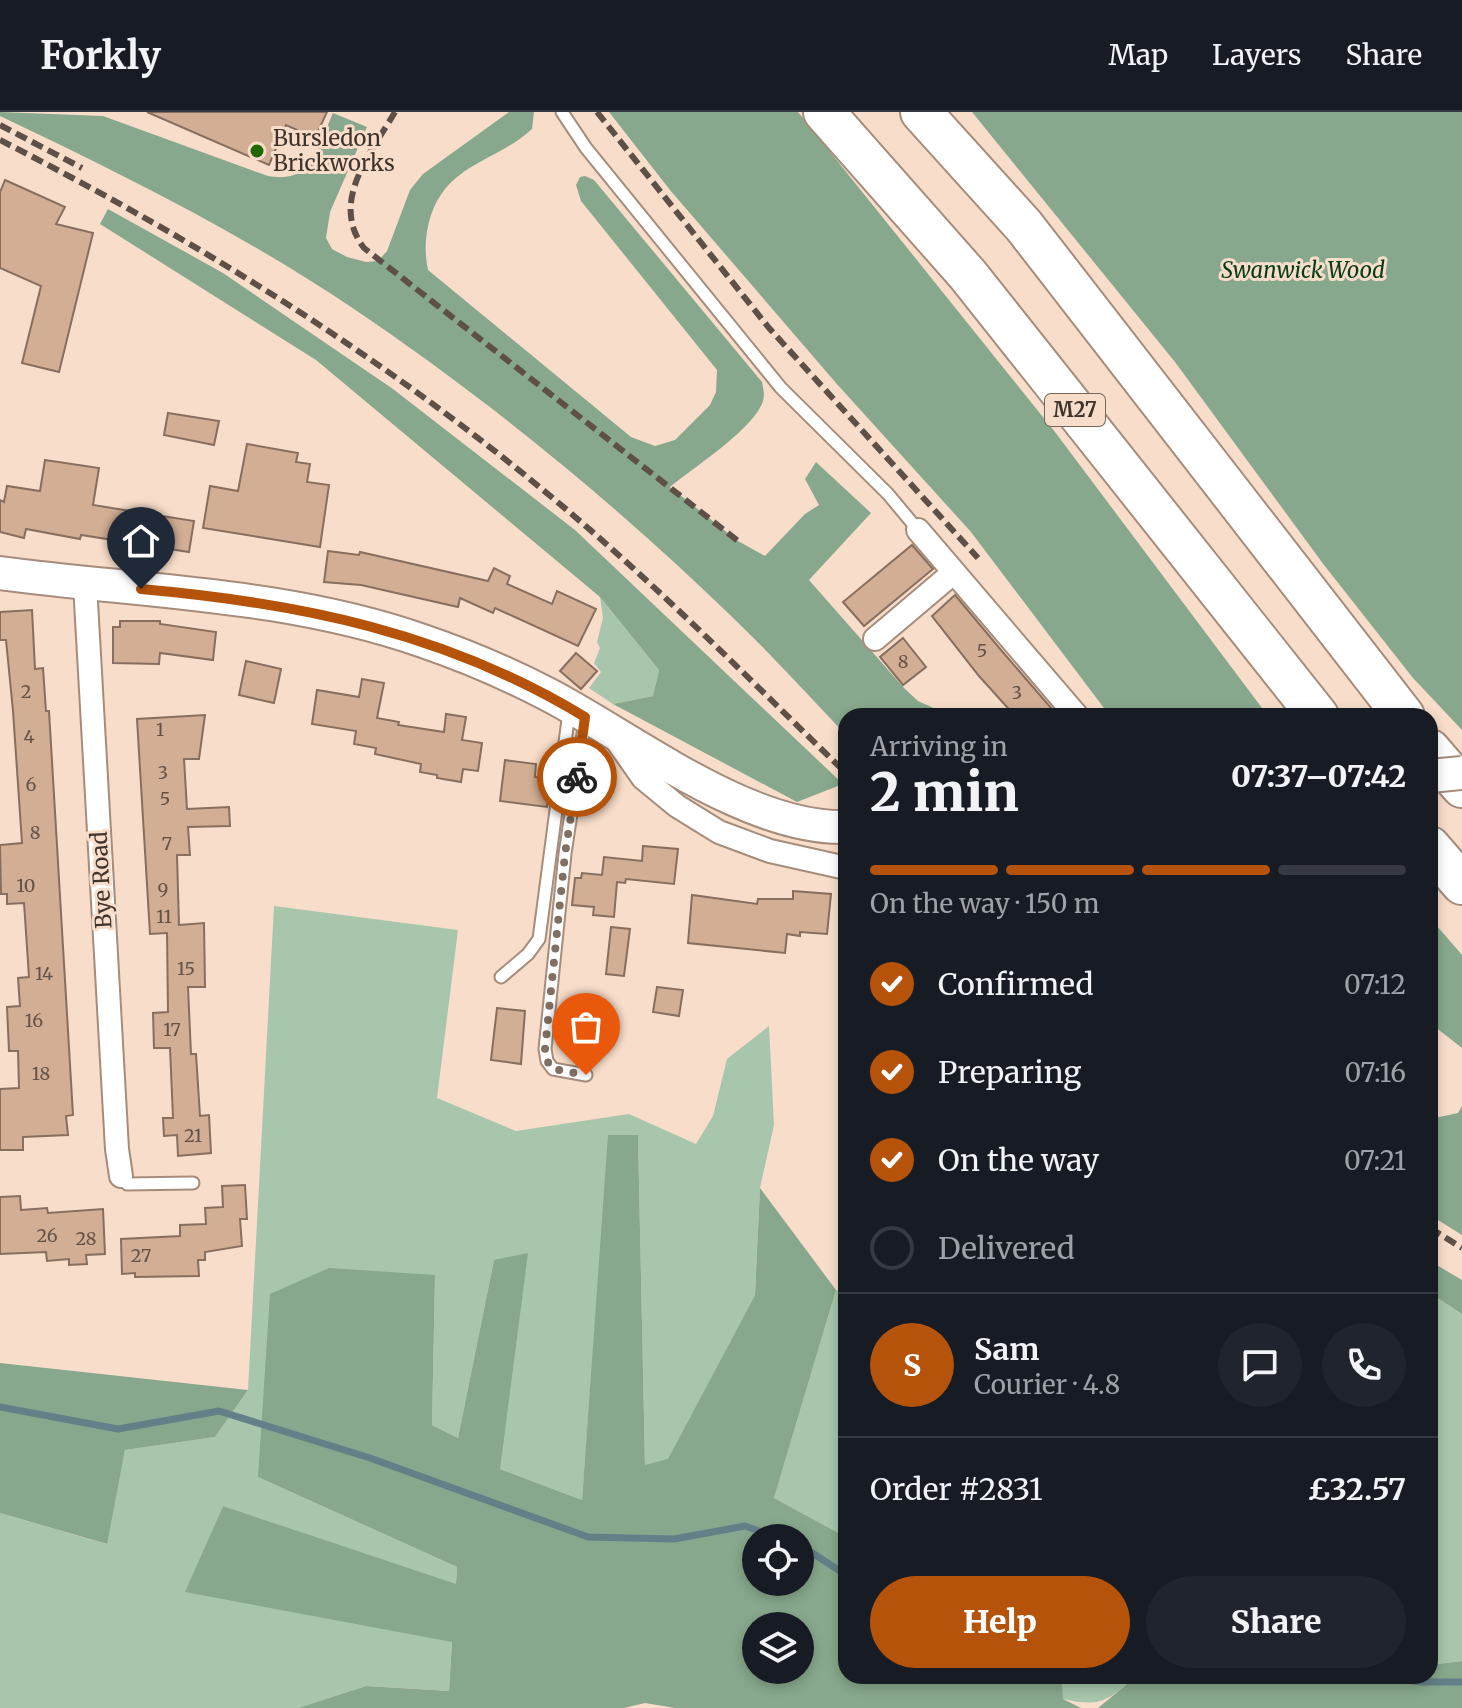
<!DOCTYPE html>
<html lang="en">
<head>
<meta charset="utf-8">
<style>
	body { margin:0; font-family:Merriweather,serif; background:#20242c; color:#f1f3f6; height:100vh; display:flex; flex-direction:column; font-size:30px; white-space:nowrap }
	* { box-sizing:border-box; margin:0 }
	p { font-size:26px; color:#9ea1a6 }
	.icon { flex:none; width:44px; height:44px; fill:none; stroke:currentColor; stroke-width:2; stroke-linecap:round; stroke-linejoin:round }
	.map { position:relative; flex:1; overflow:hidden }
	.panel { position:absolute; left:838px; top:596px; width:600px; height:976px; display:flex; flex-direction:column; background:#171b24; border-radius:24px; box-shadow:0 4px 12px #0003 }
	.panel>* { flex:none }
	.fabs { position:absolute; left:742px; top:1412px; display:grid; gap:16px }
	.fabs a { display:grid; place-items:center; width:72px; height:72px; border-radius:50%; background:#171b24; box-shadow:0 4px 12px #0003; font-size:40px }
	.pin { position:absolute; display:grid; place-items:center; width:68px; height:68px; color:#fff; margin:-82px -34px; border-radius:50% 50% 50% 0; rotate:-45deg; box-shadow:0 0 8px #0007 }
	.pin .icon { rotate:45deg }
	.courier { position:absolute; display:grid; place-items:center; width:80px; height:80px; margin:-40px; border:6px solid #b45309; border-radius:50%; background:#fff; color:#222; box-shadow:0 2px 10px #0007 }
	.head em { font-style:normal; font-weight:800 }
	.head div { display:flex; flex-direction:column-reverse }
	.head { display:flex; align-items:center; justify-content:space-between; height:136px; padding:0 32px }
	h1 { font-size:52px; font-weight:800; line-height:60px }
	.bar { display:grid; grid-template-columns:repeat(4,1fr); gap:12px 8px; align-content:center; height:96px; padding:0 32px }
	.bar i { height:10px; border-radius:6px; background:#363941 }
	.bar .current { background:#b45309 }
	.bar p { grid-column:span 4 }
	.line { display:flex; align-items:center; gap:20px; padding:0 32px; border-top:2px solid #363941 }
	.line div { flex:1 }
	.round { display:grid; place-items:center; flex:none; width:84px; height:84px; border-radius:42px; background:#20242c }
	ol { padding:0 32px; list-style:none }
	li { display:flex; align-items:center; gap:24px; height:88px }
	li p { margin-inline-start:auto }
	li .icon { padding:8px; border-radius:50%; background:#b45309; color:#fff; stroke-width:4 }
	li:last-child { color:#9ea1a6 }
	li i { width:44px; height:44px; border:4px solid #363941; border-radius:50% }
	.action { display:flex; gap:16px; margin-top:auto; padding:16px 32px }
	.action a { flex:1; height:92px; border-radius:48px; background:#b45309; color:#fff; font-size:32px; font-weight:800; line-height:92px; text-align:center }
	.action a+a { background:#20242c; color:#f1f3f6 }
	header { display:flex; align-items:center; gap:48px; box-sizing:border-box; height:112px; padding:0 40px; background:#171b24; border-bottom:2px solid #363941 }
	header strong { font-size:38px }
	nav { display:flex; gap:44px; margin-inline-start:auto; font-size:28px }
	.map>svg:first-child { display:block }
	.green { fill:#a7c6ac }
	.forest { fill:#87a88c; fill-rule:evenodd }
	.lines { fill:none; stroke-linecap:round; stroke-linejoin:round }
	.stream { stroke:#638088; stroke-width:7 }
	.building { fill:#d2ae95; stroke:#876e5e; stroke-width:2 }
	.lane-casing { stroke:#a58c7b; stroke-width:15 }
	.street-casing { stroke:#a58c7b; stroke-width:26 }
	.secondary-casing { stroke:#a58c7b; stroke-width:36 }
	.highway-casing { stroke:#a58c7b; stroke-width:44 }
	.lane { stroke:#fff; stroke-width:11 }
	.street { stroke:#fff; stroke-width:22 }
	.secondary { stroke:#fff; stroke-width:32 }
	.highway { stroke:#fff; stroke-width:40 }
	.rail { stroke:#5e5046; stroke-width:6; stroke-dasharray:12 6; stroke-linecap:butt }
	.secondary-bridge-casing { stroke:#a58c7b; stroke-width:36; stroke-linecap:butt }
	.secondary-bridge { stroke:#fff; stroke-width:32 }
	.done { stroke:#806f63; stroke-width:8; stroke-dasharray:0 14.4 }
	.route { stroke:#b45309; stroke-width:10 }
	.poi-dot { fill:#216700; stroke:#f8ddca; stroke-width:3 }
	.labels { text-anchor:middle; stroke-width:6; stroke-linejoin:round; paint-order:stroke }
	.number-label { font-size:18px; fill:#645246 }
	.shield { fill:#f8ddca; stroke:#76675b; stroke-width:2 }
	.shield-label { font-size:20px; font-weight:bold; fill:#3f342c }
	.poi-label { font-size:22px; fill:#3f342c; stroke:#f8ddca; text-anchor:start }
	.park-label { font-size:22px; font-style:italic; fill:#043d18; stroke:#f8ddca }
	.street-label { font-size:22px; fill:#3f342c; stroke:#f8ddca }
</style>
</head>
<body>
<header>
<strong>Forkly</strong>
<nav><a>Map</a><a>Layers</a><a>Share</a></nav>
</header>
<div class="map">
<svg width="1462" height="1596" viewBox="0 0 1462 1596">
	<rect width="100%" height="100%" fill="#f8ddca"/>
	<g class="green">
		<polygon points="600,485 659,558 653,584 613,592 589,576 601,560 594,551 600,536 597,530 603,506"/>
		<polygon points="274,794 458,818 437,986 516,1019 629,1002 696,1032 713,1004 727,947 769,914 774,1013 760,1076 755,1183 668,1348 645,1354 638,1023 609,1023 582,1388 500,1357 494,1148 458,1326 432,1313 435,1163 258,1365 457,1455 456,1473 223,1394 186,1479 452,1529 449,1579 366,1574 298,1596 0,1596 0,1401 106,1432 125,1338 215,1325 248,1278"/>
		<polygon points="836,1178 846,1182 846,1425 774,1386"/>
		<polygon points="1430,1181 1462,1202 1462,1549 1430,1553"/>
		<path d="M1062,1564H1137C1108,1588 1101,1596 1063,1587Z"/>
	</g>
	<g class="forest">
		<path d="M0,0L103,4L268,64C314,72 317,36 333,1L367,15L330,100L326,126L332,137L347,145L366,150L378,149L387,139L410,78L423,62L509,0H534L532,17C496,50 449,51 431,103C425,122 424,139 428,158L631,325L655,334L675,328L710,293L716,280L717,258L581,89L576,73L580,65L585,64L594,68L762,270C763,276 765,282 763,289C754,317 693,356 670,375L738,429L765,444L805,402L819,393L805,367L816,350L871,401L809,468L904,576L918,589L951,604H846V623C807,582 769,540 728,501C612,389 485,285 351,195C241,121 120,61 0,4Z"/>
		<polygon points="609,0 798,0 1055,320 1268,604 1110,604 971,420 836,271 670,78"/>
		<polygon points="972,0 1462,0 1462,618 1413,566 1324,453 1175,250"/>
		<polygon points="108,97 223,161 393,277 575,418 843,672 797,690 613,592 653,584 659,558 600,485 316,248 100,112"/>
		<polygon points="1430,806 1462,843 1462,936 1430,911"/>
		<polygon points="1462,994 1462,1123 1430,1103 1430,1007 1458,1001"/>
		<path d="M608,1023H638L645,1353L668,1347L755,1183L760,1076L836,1178L774,1386L846,1425V1564H1062L1063,1587L1081,1596H675L645,1591L624,1596H298L366,1574L449,1579L452,1530L185,1480L223,1394L456,1472L457,1455L258,1365L270,1182L329,1156L435,1163L432,1313L458,1326L494,1148L528,1141L500,1357L582,1388ZM756,1426H800V1470H756ZM756,1514H800V1558H756Z"/>
		<polygon points="1430,1149 1462,1168 1462,1202 1430,1181"/>
		<polygon points="0,1251 248,1278 215,1325 125,1338 107,1432 0,1401"/>
		<polygon points="1462,1549 1462,1596 1098,1596 1137,1564 1430,1564 1430,1553"/>
	</g>
	<g class="lines">
		<g class="stream">
			<polyline points="0,1295 118,1317 219,1299 370,1346 588,1425 674,1427 745,1414 779,1426"/>
			<polyline points="800,1433 846,1463"/>
			<polyline points="1378,1564 1422,1570 1462,1570"/>
		</g>
	</g>
	<g class="building">
		<polygon points="147,0 327,0 315,26 286,13 269,53"/>
		<polygon points="5,68 65,95 56,112 93,121 59,260 22,251 41,174 0,156 0,80"/>
		<polygon points="168,301 219,309 214,333 164,323"/>
		<polygon points="247,332 298,341 296,350 310,352 307,370 329,373 320,435 203,416 210,374 238,379"/>
		<polygon points="45,348 99,356 93,393 194,409 189,440 81,423 80,427 26,417 24,426 0,420 0,388 4,390 7,374 40,379"/>
		<polygon points="912,433 933,457 864,514 843,490"/>
		<polygon points="328,439 359,443 360,440 488,469 494,456 510,464 507,472 552,492 557,479 596,497 578,534 495,496 493,501 460,486 458,495 361,473 324,470"/>
		<polygon points="955,483 1001,538 1058,604 1015,604 979,564 932,504"/>
		<polygon points="32,498 35,557 43,556 46,599 49,599 73,1003 66,1004 68,1023 23,1025 23,1038 0,1038 0,977 19,976 18,939 9,939 7,895 20,894 18,866 29,865 24,791 7,792 7,782 1,782 0,733 22,731 13,599 6,528 0,528 0,500"/>
		<polygon points="120,509 160,509 160,512 216,520 213,548 160,541 159,552 113,551 113,515 120,515"/>
		<polygon points="903,526 926,555 903,573 880,545"/>
		<polygon points="576,541 597,559 581,577 560,559"/>
		<polygon points="246,549 281,557 274,591 239,583"/>
		<polygon points="362,567 384,571 377,606 399,610 398,613 444,620 446,602 466,605 462,628 482,631 478,659 463,657 461,670 437,666 437,663 420,660 421,652 375,642 376,636 354,632 356,619 312,612 317,578 359,585"/>
		<polygon points="205,603 199,647 184,647 187,697 229,695 230,714 188,715 190,743 177,743 179,813 204,811 205,875 188,875 191,942 196,942 200,1004 209,1003 211,1041 178,1044 177,1023 164,1024 163,1006 173,1006 170,936 154,936 153,901 168,900 167,821 150,822 137,607"/>
		<polygon points="505,648 536,652 535,665 551,667 547,695 500,689"/>
		<polygon points="643,734 678,737 674,772 626,767 625,771 617,770 614,805 593,803 594,795 572,793 575,766 581,766 582,761 602,763 604,745 642,749"/>
		<polygon points="793,779 831,782 827,822 800,820 800,824 787,822 785,841 688,831 692,783 757,792 758,787 793,787"/>
		<polygon points="611,815 630,817 624,864 606,862"/>
		<polygon points="657,875 683,878 679,904 653,900"/>
		<polygon points="497,896 525,899 521,952 491,948"/>
		<polygon points="245,1073 247,1107 240,1107 242,1134 205,1140 205,1148 198,1148 199,1164 135,1165 135,1161 122,1162 121,1127 180,1124 180,1113 206,1112 205,1096 223,1095 222,1074"/>
		<polygon points="20,1084 21,1098 47,1096 48,1101 103,1097 105,1142 86,1143 87,1152 69,1153 69,1147 47,1149 46,1140 0,1142 0,1085"/>
	</g>
	<g class="lines">
		<defs>
			<g id="lane">
				<polyline points="562,0 586,36 781,276 888,382 918,418"/>
				<polyline points="585,609 565,742 545,937 547,949 553,957 586,963"/>
				<polyline points="501,865 528,842 539,827 569,600"/>
				<polyline points="121,1064 127,1072 193,1071"/>
			</g>
			<g id="street">
				<polyline points="918,418 1077,604"/>
				<polyline points="85,472 117,1037 121,1064"/>
				<polyline points="875,527 953,461"/>
				<polyline points="615,626 643,666 677,694 719,720 770,739 846,756"/>
			</g>
			<path id="secondary" d="M0,461C142,480 286,481 423,529C467,544 509,562 551,584C634,628 749,718 846,715"/>
			<g id="highway">
				<polyline points="824,0 968,163 1318,604"/>
				<polyline points="921,0 1024,114 1404,604"/>
				<polyline points="1430,638 1462,675"/>
				<polyline points="1430,735 1462,772"/>
			</g>
		</defs>
		<use href="#lane" class="lane-casing"/>
		<use href="#street" class="street-casing"/>
		<use href="#secondary" class="secondary-casing"/>
		<use href="#highway" class="highway-casing"/>
		<use href="#lane" class="lane"/>
		<use href="#street" class="street"/>
		<use href="#secondary" class="secondary"/>
		<use href="#highway" class="highway"/>
		<g class="rail">
			<path d="M395,0C371,41 329,90 364,136L738,429"/>
			<polyline points="597,0 769,216 978,446"/>
			<polyline points="0,13 82,56"/>
			<path d="M0,28C204,132 400,255 574,404C669,485 757,575 846,661"/>
			<polyline points="1430,1116 1462,1136"/>
		</g>
		<defs>
			<polyline id="secondary-bridge" points="1430,664 1462,661"/>
		</defs>
		<use href="#secondary-bridge" class="secondary-bridge-casing"/>
		<use href="#secondary-bridge" class="secondary-bridge"/>
	</g>
	<g class="lines">
		<polyline class="done" points="577,665 565,742 545,937 547,949 553,957 586,963"/>
		<path class="route" d="M141,477C300,491 447,521 585,605L577,665"/>
	</g>
	<circle class="poi-dot" cx="257" cy="39" r="8"/>
	<g class="labels">
		<g class="number-label">
			<text x="982" y="545">5</text>
			<text x="903" y="556">8</text>
			<text x="26" y="586">2</text>
			<text x="1017" y="587">3</text>
			<text x="160" y="624">1</text>
			<text x="29" y="631">4</text>
			<text x="163" y="667">3</text>
			<text x="31" y="679">6</text>
			<text x="165" y="693">5</text>
			<text x="35" y="727">8</text>
			<text x="167" y="738">7</text>
			<text x="26" y="780">10</text>
			<text x="163" y="784">9</text>
			<text x="164" y="811">11</text>
			<text x="186" y="863">15</text>
			<text x="44" y="868">14</text>
			<text x="34" y="915">16</text>
			<text x="172" y="924">17</text>
			<text x="41" y="968">18</text>
			<text x="193" y="1030">21</text>
			<text x="47" y="1130">26</text>
			<text x="86" y="1133">28</text>
			<text x="141" y="1150">27</text>
		</g>
		<rect class="shield" x="1045" y="282" width="60" height="32" rx="6"/>
		<g class="shield-label">
			<text x="1075" y="305">M27</text>
		</g>
		<g class="poi-label">
			<text x="273" y="34">Bursledon<tspan x="273" dy="25">Brickworks</tspan></text>
		</g>
		<g class="park-label">
			<text x="1303" y="166">Swanwick Wood</text>
		</g>
		<g class="street-label">
			<text transform="translate(101 768) rotate(-93)" y="8">Bye Road</text>
		</g>
	</g>
</svg>
<div class="fabs">
<a><svg class="icon" aria-label="locate" viewBox="0 0 24 24"><circle cx="12" cy="12" r="6"/><path d="M12 2v4M12 18v4M2 12h4M18 12h4"/></svg></a>
<a><svg class="icon" aria-label="layers" viewBox="0 0 24 24"><path d="M12 4l9 5-9 5-9-5zM3 14l9 5 9-5"/></svg></a>
</div>
<div class="pin" style="left:586px;top:963px;background:#ea580c"><svg class="icon" aria-label="bag" viewBox="0 0 24 24"><path d="M5 8h14l-1 12H6zM9 8a3 3 0 0 1 6 0"/></svg></div>
<div class="pin" style="left:141px;top:477px;background:#1f2937"><svg class="icon" aria-label="home" viewBox="0 0 24 24"><path d="M3 11l9-7 9 7M6 9v11h12V9"/></svg></div>
<div class="courier" style="left:577px;top:665px"><svg class="icon" aria-label="bike" viewBox="0 0 24 24"><circle cx="6" cy="16" r="4"/><circle cx="18" cy="16" r="4"/><path d="M6 16l4-8h5l3 8M10 8l3 8H6M13 5h3"/></svg></div>
<section class="panel">
<div class="head"><div><h1>2 min</h1><p>Arriving in</p></div><em>07:37–07:42</em></div>
<div class="bar"><i class="current"></i><i class="current"></i><i class="current"></i><i></i><p>On the way · 150 m</p></div>
<ol>
<li><svg class="icon" aria-label="check" viewBox="0 0 24 24"><path d="M5 12l5 5 9-10"/></svg>Confirmed<p>07:12</p></li>
<li><svg class="icon" aria-label="check" viewBox="0 0 24 24"><path d="M5 12l5 5 9-10"/></svg>Preparing<p>07:16</p></li>
<li><svg class="icon" aria-label="check" viewBox="0 0 24 24"><path d="M5 12l5 5 9-10"/></svg>On the way<p>07:21</p></li>
<li><i></i>Delivered</li>
</ol>
<div class="line" style="height:144px"><b class="round" style="background:#b45309;color:#fff">S</b><div><b>Sam</b><p>Courier · 4.8</p></div><a class="round"><svg class="icon" aria-label="chat" viewBox="0 0 24 24"><path d="M4 5h16v11H9l-5 4z"/></svg></a><a class="round"><svg class="icon" aria-label="phone" viewBox="0 0 24 24"><path d="M5 4h4l2 5-3 2q2 4 5 5l2-3 5 2v4C11 20 4 13 5 4z"/></svg></a></div>
<div class="line" style="height:104px"><div>Order #2831</div><b>£32.57</b></div>
<div class="action"><a>Help</a><a>Share</a></div>
</section>
</div>
</body>
</html>
